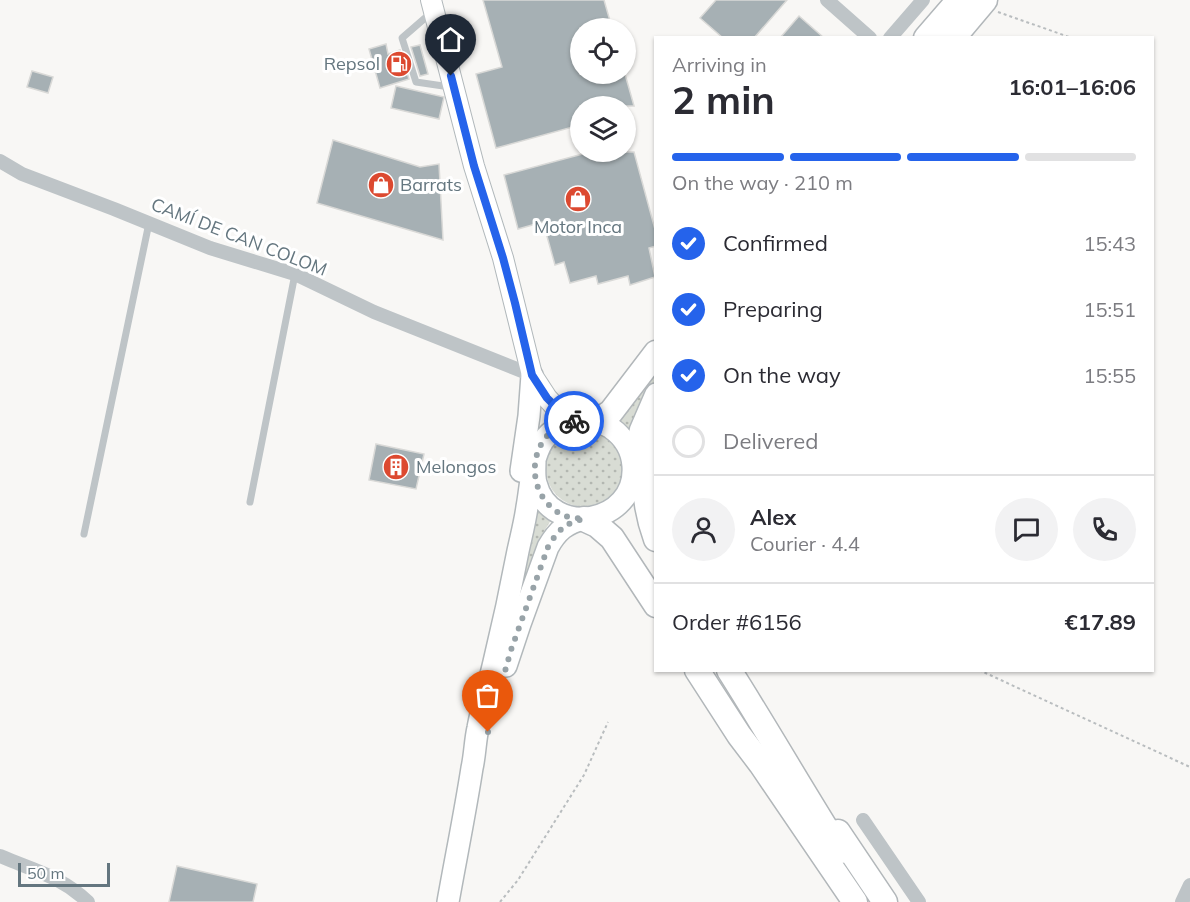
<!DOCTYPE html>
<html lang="en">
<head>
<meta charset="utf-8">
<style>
	body { margin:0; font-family:Mulish,sans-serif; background:#f2f2f3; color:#2b2b33; height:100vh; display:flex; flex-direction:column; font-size:22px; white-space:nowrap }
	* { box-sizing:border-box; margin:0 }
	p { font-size:20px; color:#7c7c81 }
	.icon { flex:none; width:33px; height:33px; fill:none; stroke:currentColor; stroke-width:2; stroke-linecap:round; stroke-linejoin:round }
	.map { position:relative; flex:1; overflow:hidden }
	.details { position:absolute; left:654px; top:36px; width:500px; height:636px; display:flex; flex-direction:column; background:#fff; border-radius:0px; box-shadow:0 2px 4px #0004 }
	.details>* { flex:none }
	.tools { position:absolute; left:570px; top:18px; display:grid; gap:12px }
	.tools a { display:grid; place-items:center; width:66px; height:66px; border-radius:50%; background:#fff; box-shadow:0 2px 4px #0004; font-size:30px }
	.scale { position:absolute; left:18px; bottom:15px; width:92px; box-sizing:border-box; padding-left:6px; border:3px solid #64767f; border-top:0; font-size:16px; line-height:21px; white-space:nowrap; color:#64767f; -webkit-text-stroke:4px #fff; paint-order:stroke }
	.pin { position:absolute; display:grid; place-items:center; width:51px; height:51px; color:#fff; margin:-62px -26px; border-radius:50% 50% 50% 0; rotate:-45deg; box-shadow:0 0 6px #0007 }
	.pin .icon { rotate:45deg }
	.courier { position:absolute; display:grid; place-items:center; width:60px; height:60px; margin:-30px; border:4px solid #2563eb; border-radius:50%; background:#fff; color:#222; box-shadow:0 2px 8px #0007 }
	.headline em { font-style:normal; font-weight:700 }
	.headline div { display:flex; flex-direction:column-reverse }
	.headline { display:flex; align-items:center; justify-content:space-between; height:102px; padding:0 18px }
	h1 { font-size:39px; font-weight:700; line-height:45px }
	.bar { display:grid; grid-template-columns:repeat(4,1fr); gap:9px 6px; align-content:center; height:72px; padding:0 18px }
	.bar i { height:8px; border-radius:4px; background:#e1e1e2 }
	.bar .active { background:#2563eb }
	.bar p { grid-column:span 4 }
	.line { display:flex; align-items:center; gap:15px; padding:0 18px; border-top:2px solid #e1e1e2 }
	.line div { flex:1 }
	.round { display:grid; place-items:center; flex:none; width:63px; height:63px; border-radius:32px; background:#f2f2f3 }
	ol { padding:0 18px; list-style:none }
	li { display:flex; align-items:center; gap:18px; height:66px }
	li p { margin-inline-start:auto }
	li .icon { padding:6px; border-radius:50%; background:#2563eb; color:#fff; stroke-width:4 }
	li:last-child { color:#7c7c81 }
	li i { width:33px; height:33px; border:3px solid #e1e1e2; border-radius:50% }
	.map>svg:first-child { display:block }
	.grass { fill:url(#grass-dots) }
	.building { fill:#a6b0b4; stroke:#d9d9d7; stroke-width:1.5 }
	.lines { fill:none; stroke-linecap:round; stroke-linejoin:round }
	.secondary-casing { stroke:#b1b8bb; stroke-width:22 }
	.primary-casing { stroke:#b2b8bb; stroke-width:24 }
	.highway-casing { stroke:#b2b7ba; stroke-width:27 }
	.path { stroke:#b9bdbf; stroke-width:2; stroke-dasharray:3 3; stroke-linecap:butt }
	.lane { stroke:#bec4c7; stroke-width:7 }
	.street { stroke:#bec4c7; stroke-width:14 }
	.secondary { stroke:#fff; stroke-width:20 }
	.primary { stroke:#fff; stroke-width:21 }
	.highway { stroke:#fff; stroke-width:24 }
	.done { stroke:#98a3a8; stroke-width:6; stroke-dasharray:0 10.8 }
	.route { stroke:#2563eb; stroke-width:8 }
	.labels { text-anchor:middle; stroke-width:6; stroke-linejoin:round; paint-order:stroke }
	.poi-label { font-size:18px; fill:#64767f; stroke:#fff; text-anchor:start }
	.street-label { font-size:18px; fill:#64767f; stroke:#fff }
</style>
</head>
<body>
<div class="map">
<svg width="1190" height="902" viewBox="0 0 1190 902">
	<defs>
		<pattern id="grass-dots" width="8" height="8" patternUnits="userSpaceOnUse" patternTransform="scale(1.5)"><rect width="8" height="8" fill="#d8dcd4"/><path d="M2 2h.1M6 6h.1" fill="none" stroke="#b3b7b1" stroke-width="1.8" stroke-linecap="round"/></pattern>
	</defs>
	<rect width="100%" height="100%" fill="#f8f7f5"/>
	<g class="grass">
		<polygon points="655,367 655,382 630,432 619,422 620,418"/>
		<circle cx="584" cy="469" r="38"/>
		<polygon points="536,505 551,520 538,541 515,609"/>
	</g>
	<g class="building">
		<polygon points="483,0 604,0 612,28 580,28 580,74 625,74 634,106 580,106 580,125 496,148 476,74 502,67"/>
		<polygon points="716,0 787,0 754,38 723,38 700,18"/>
		<polygon points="799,16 824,38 780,38"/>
		<polygon points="386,44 388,54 400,50 409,79 380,88 369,49"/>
		<polygon points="420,45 428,74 420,76 411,47"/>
		<polygon points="32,71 53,77 48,93 27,87"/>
		<polygon points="396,86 444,97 439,119 391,108"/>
		<polygon points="333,140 420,167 439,164 443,240 317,203"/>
		<polygon points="590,152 634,152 656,233 656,246 649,248 655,277 630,285 628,276 598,284 596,276 570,283 564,262 555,265 543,222 518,229 504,175"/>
		<polygon points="376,444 424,454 416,489 369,480"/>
		<polygon points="177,866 257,884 253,902 169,902"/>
	</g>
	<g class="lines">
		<defs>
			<polyline id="secondary" points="431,0 474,166 503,258 532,375 547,398 559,411 570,416 584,420"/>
			<g id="primary">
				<polyline points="640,431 656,394"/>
				<polyline points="521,471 529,416 532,375"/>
				<path d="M506,666L520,624L548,547C557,531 566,523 584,519"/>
				<path d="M448,902C456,857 465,813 472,768C475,755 475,741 478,728C482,706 489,684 494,662C503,625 511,588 518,551C521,537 525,522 527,507C531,486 531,460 543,441C558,420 589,414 611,428C624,437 632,451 633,466C637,524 550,539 536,483C534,476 535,468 535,460"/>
			</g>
			<g id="highway">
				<polyline points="926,38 959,0"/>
				<polyline points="953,38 985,0"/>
				<path d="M656,415C639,452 642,501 656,539"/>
				<polyline points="584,420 602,418 611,412 656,353"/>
				<polyline points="584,519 597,525 612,538 656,605"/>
				<polyline points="697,670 739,735 761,764 855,902"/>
				<path d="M729,670C767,730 802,791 840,851"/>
				<polyline points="838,832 885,902"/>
			</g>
		</defs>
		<use href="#secondary" class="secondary-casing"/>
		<use href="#primary" class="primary-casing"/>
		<use href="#highway" class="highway-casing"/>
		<g class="path">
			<polyline points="998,12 1072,38"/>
			<polyline points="979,670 1190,767"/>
			<polyline points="500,902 518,880 584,775 608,722"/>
		</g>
		<g class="lane">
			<polyline points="432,12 402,38 416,82 450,87"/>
			<polyline points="250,502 295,274"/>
			<polyline points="84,534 149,223"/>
		</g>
		<g class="street">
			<polyline points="827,0 870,38"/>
			<polyline points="890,38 923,0"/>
			<polyline points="0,161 22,174 114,209 210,248 295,274 374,312 532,375"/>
			<polyline points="863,820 919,902"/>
			<path d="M0,856C32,870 61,876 88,902"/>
			<polyline points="1182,902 1190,885"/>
		</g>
		<use href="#secondary" class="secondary"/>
		<use href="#primary" class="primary"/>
		<use href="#highway" class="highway"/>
	</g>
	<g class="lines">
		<path class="done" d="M488,732L511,650L548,547C557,531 566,522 584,519C578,518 571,518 565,516C521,497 526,430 574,421"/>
		<polyline class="route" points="451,76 474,166 503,258 515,303 532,375 547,398 560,411 570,416 584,420 574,421"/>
	</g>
	<defs>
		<symbol id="fuel-disc" viewBox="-11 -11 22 22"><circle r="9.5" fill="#dc4930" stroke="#fff"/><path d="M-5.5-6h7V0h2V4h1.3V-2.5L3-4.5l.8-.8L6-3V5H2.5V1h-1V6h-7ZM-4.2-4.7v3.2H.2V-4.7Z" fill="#fff"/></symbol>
		<symbol id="shop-disc" viewBox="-11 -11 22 22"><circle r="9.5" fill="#dc4930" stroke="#fff"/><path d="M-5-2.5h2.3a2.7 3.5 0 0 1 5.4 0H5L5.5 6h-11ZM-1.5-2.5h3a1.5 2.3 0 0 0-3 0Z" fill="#fff"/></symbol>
		<symbol id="building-disc" viewBox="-11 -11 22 22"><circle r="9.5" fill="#dc4930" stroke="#fff"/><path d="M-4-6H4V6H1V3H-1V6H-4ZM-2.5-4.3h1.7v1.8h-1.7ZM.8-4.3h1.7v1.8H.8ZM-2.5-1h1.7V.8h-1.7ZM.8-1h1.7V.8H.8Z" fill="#fff"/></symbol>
	</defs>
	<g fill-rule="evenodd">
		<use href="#fuel-disc" x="384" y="49" width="30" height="30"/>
		<use href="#shop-disc" x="366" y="170" width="30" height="30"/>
		<use href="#shop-disc" x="563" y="184" width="30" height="30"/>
		<use href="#building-disc" x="381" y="452" width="30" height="30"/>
	</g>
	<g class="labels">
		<g class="poi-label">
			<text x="380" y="70" text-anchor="end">Repsol</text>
			<text x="400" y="191">Barrats</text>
			<text x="578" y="233" text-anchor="middle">Motor Inca</text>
			<text x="416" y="473">Melongos</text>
		</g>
		<g class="street-label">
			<text transform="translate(239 237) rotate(21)" y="6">CAMÍ DE CAN COLOM</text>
		</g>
	</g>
</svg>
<div class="tools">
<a><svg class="icon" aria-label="locate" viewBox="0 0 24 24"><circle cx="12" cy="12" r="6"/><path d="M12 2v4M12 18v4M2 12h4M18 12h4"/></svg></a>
<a><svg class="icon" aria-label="layers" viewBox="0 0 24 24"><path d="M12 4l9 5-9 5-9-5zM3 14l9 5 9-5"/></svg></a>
</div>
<div class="scale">50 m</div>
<div class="pin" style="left:488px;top:732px;background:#ea580c"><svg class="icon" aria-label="bag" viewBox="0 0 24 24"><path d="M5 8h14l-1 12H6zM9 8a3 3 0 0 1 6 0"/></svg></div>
<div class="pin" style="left:451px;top:76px;background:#1f2937"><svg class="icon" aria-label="home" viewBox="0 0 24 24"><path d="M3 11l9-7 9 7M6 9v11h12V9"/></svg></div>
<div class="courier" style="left:574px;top:421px"><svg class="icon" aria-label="bike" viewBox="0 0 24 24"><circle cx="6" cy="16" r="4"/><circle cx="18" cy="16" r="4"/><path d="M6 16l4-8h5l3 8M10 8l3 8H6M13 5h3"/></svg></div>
<section class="details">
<div class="headline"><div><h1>2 min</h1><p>Arriving in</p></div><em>16:01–16:06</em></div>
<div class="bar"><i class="active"></i><i class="active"></i><i class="active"></i><i></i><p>On the way · 210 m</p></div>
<ol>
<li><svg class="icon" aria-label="check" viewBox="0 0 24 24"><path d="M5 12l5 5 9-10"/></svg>Confirmed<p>15:43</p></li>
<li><svg class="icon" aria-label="check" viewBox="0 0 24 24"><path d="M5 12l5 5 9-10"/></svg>Preparing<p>15:51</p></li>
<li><svg class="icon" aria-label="check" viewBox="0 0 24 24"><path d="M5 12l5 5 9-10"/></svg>On the way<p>15:55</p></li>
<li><i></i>Delivered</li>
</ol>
<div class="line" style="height:108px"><a class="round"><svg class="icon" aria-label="person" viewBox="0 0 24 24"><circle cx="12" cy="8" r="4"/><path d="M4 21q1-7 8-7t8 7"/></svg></a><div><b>Alex</b><p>Courier · 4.4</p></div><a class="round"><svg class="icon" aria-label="chat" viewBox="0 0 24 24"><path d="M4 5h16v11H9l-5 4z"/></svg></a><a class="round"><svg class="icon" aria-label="phone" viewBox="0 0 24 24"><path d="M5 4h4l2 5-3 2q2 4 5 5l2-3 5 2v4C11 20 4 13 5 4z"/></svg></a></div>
<div class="line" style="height:78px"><div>Order #6156</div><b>€17.89</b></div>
</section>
</div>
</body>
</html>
